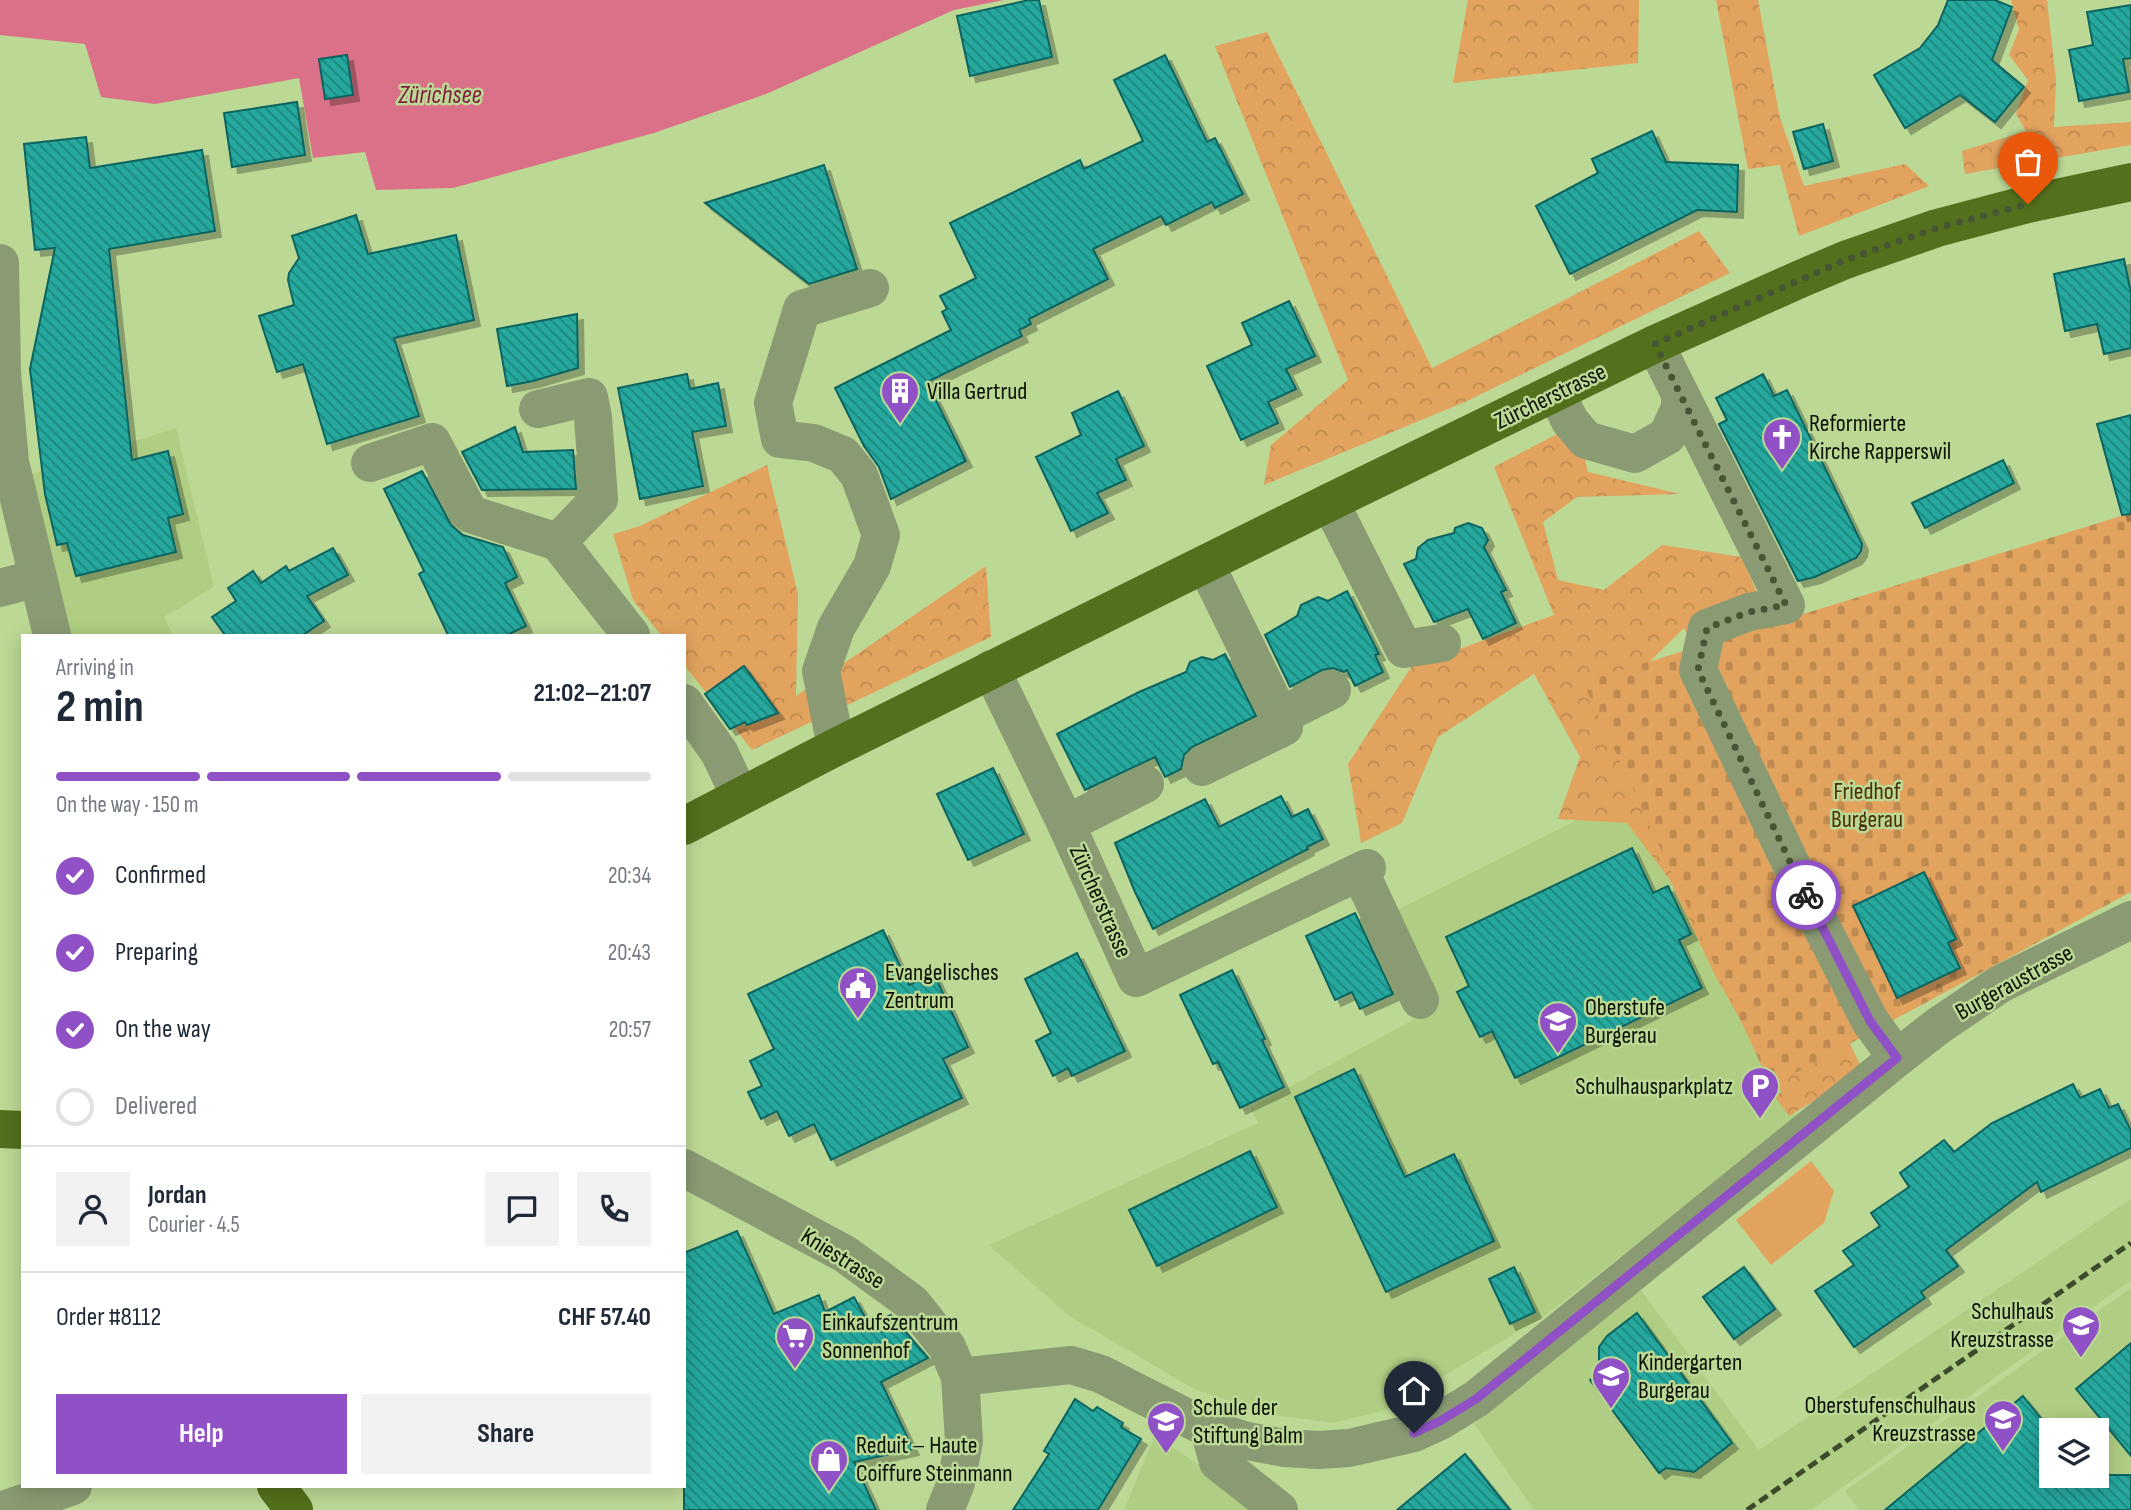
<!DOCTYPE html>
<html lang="en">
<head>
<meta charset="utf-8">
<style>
	body { margin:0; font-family:"Sofia Sans Condensed",sans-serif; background:#f2f2f3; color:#1f2937; height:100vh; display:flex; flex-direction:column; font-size:26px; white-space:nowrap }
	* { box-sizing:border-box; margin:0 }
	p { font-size:23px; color:#747a83 }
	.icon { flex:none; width:38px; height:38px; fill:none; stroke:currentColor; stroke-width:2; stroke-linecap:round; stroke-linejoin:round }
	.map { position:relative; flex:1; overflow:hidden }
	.side { position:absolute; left:21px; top:634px; width:665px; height:854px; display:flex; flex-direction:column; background:#fff; border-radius:0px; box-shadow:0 4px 18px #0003 }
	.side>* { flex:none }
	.fabs { position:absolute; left:2039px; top:1418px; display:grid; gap:14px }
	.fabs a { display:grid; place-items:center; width:70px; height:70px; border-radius:0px; background:#fff; box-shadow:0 4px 18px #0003; font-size:35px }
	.pin { position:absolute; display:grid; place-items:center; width:60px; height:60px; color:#fff; margin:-72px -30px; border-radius:50% 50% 50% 0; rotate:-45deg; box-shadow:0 0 7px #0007 }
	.pin .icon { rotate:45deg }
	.courier { position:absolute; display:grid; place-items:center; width:70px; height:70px; margin:-35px; border:5px solid #9151c6; border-radius:50%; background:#fff; color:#222; box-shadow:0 2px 9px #0007 }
	.overview em { font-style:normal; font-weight:700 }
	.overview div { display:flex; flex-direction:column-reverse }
	.overview { display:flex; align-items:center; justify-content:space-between; height:119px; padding:0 35px }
	h1 { font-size:46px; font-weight:700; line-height:52px }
	.bar { display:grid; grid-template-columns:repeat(4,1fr); gap:10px 7px; align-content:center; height:84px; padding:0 35px }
	.bar i { height:9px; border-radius:5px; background:#e0e1e3 }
	.bar .selected { background:#9151c6 }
	.bar p { grid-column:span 4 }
	.line { display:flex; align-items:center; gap:18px; padding:0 35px; border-top:2px solid #e0e1e3 }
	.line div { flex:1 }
	.round { display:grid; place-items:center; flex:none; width:74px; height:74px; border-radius:0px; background:#f2f2f3 }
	ol { padding:0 35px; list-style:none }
	li { display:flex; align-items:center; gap:21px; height:77px }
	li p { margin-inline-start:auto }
	li .icon { padding:7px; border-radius:50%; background:#9151c6; color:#fff; stroke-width:4 }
	li:last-child { color:#747a83 }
	li i { width:38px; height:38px; border:4px solid #e0e1e3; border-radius:50% }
	.button { display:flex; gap:14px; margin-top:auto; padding:14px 35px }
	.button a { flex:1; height:80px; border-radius:0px; background:#9151c6; color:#fff; font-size:28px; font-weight:700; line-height:80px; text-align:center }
	.button a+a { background:#f2f2f3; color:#1f2937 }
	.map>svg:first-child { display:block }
	.built { fill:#afce83; fill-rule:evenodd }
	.forest { fill:url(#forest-crowns) }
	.cemetery { fill:url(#cemetery-stones) }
	.green { fill:#e2a35f }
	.water { fill:#db7189 }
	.building { fill:url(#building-back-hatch); stroke:#0d645e; stroke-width:2; filter:url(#shadow) }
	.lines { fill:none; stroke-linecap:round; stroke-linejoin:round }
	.minor { stroke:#8a9b73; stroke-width:38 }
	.major { stroke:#53701c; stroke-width:38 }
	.rail { stroke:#3c4a2b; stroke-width:5; stroke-dasharray:10 5; stroke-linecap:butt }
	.done { stroke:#465634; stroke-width:7; stroke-dasharray:0 12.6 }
	.route { stroke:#9151c6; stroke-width:9 }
	.labels { text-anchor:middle; stroke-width:5; stroke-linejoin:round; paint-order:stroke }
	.poi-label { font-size:24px; fill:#071000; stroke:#bcd895; text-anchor:start }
	.street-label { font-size:24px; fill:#071000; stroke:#bcd895 }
	.park-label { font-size:24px; fill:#4b2d07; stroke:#bcd895 }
	.water-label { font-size:26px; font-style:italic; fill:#7f1f3d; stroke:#bcd895 }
</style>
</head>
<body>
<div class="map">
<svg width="2131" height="1510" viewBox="0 0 2131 1510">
	<defs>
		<pattern id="forest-crowns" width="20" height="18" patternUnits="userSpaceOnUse" patternTransform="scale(1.75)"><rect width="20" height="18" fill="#e2a35f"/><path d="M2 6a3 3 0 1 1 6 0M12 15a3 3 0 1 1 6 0" fill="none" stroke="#c08b51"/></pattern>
		<pattern id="cemetery-stones" width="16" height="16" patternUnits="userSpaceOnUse" patternTransform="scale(1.75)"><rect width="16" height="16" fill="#e2a35f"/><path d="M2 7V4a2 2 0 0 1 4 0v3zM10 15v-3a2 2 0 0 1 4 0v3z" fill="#c08b51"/></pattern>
		<pattern id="building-back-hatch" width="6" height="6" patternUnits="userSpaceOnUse" patternTransform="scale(1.75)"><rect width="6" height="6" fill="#25a89e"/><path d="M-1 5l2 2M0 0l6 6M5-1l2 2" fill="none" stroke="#1e877e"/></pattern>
		<filter id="shadow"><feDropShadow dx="6" dy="6" stdDeviation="0" flood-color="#0004"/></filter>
	</defs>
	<rect width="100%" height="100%" fill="#bcd895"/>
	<g class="built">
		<polygon points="176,428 214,587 164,617 173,635 61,635 22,477"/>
		<polygon points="1649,784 1797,1118 1543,1317 1386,1410 1334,1423 1267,1414 1194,1389 1068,1315 989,1245 1258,1123 1250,1108 1439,1006 1395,911"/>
		<polygon points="2131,1199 2131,1280 1811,1510 1534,1510 1474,1424 1511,1396 1638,1286 1759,1450"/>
		<path d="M2131,1288V1510H1859L1845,1491ZM2051,1430H2096V1475H2051Z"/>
		<polygon points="1155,1435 1215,1476 1256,1510 1124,1510"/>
	</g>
	<g class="forest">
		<polygon points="1468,0 1639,0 1638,63 1453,83"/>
		<polygon points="1716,0 1758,0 1780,118 1804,186 1905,164 1929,186 1799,236 1780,165 1748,169"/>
		<polygon points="2011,0 2047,0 2056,80 2054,127 2131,122 2131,145 1965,174 1962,151 2026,131 2016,114 2028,80 2009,55 2019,29"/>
		<polygon points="1267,32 1432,368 1699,231 1730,273 1465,402 1264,485 1271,445 1348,380 1215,46"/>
		<polygon points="1576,424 1588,472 1680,494 1577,497 1543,522 1558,580 1604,590 1662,545 1742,557 1791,674 1731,711 1684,628 1617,694 1800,939 1863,1071 1789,1116 1773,1094 1782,1093 1715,975 1670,880 1627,823 1558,819 1580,757 1534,674 1438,737 1402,823 1361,843 1348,764 1412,666 1554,615 1494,467"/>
		<polygon points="767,465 798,594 796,696 986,566 991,637 752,750 684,665 684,635 661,635 633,600 613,534 640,526"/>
	</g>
	<polygon class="cemetery" points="2131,513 2131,892 1771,1086 1583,682"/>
	<polygon class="green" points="1811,1161 1834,1191 1824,1223 1771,1265 1736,1220"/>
	<polygon class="water" points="0,0 1004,0 954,10 766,94 654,133 453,188 376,190 365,152 313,158 299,78 155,104 101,97 85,44 0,35"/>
	<g class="building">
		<polygon points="1029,0 1039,0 1052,57 970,76 957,16"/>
		<polygon points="1948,0 1995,0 2012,7 1992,60 2024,87 1995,122 1960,95 1905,128 1874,75 1920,48 1938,25"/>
		<polygon points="2131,5 2131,58 2123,59 2129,92 2079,101 2069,50 2093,45 2087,12"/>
		<polygon points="347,55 353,95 325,99 319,59"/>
		<polygon points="1165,55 1207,142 1215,138 1243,194 1215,208 1212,202 1166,225 1161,216 1093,249 1108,279 1029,319 1031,324 1019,330 1022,336 927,382 966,461 891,499 879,467 864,446 835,388 951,330 942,312 947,309 940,296 976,278 950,223 1080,160 1084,169 1143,141 1114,80"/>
		<polygon points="297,102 305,155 232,167 224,113"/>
		<polygon points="1823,124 1833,161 1804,169 1793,132"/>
		<polygon points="1652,131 1666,162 1738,165 1737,212 1697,210 1570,274 1536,206 1598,173 1592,159"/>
		<polygon points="86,137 90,168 202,150 215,231 109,249 132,460 168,451 183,514 168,518 176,552 76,576 67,543 57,545 45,494 30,369 55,248 35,250 24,144"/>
		<polygon points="824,165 857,269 809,284 705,203"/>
		<polygon points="356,215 368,254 456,235 474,320 394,338 419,416 327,444 303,364 277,372 259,316 294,305 288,280 289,273 299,258 292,236"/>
		<polygon points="2124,259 2131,293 2131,348 2104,354 2097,324 2065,331 2054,274"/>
		<polygon points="1289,301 1315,356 1286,369 1296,389 1268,402 1278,423 1241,440 1207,366 1252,345 1242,323"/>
		<polygon points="577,314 578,368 533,381 507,386 497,329"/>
		<polygon points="687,374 690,389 718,383 726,426 692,432 703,486 640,499 618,388"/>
		<polygon points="1763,374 1774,396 1787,390 1862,544 1861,551 1856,558 1815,577 1798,581 1719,424 1727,420 1716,398"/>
		<polygon points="1118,391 1144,446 1116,459 1126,480 1097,493 1108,513 1071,531 1036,457 1081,435 1072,413"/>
		<polygon points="2131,415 2131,514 2122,515 2097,424"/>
		<polygon points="515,427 523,452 573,450 576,489 482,490 462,452"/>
		<polygon points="2003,460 2014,483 1925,528 1912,503"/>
		<polygon points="422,471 451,525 463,535 503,547 517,577 505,583 526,626 507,635 448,635 419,574 424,571 384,489"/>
		<polygon points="1468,523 1482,528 1488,540 1484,547 1506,590 1501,592 1516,623 1483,639 1468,609 1434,622 1404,564 1416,559 1418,548 1428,540 1454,533 1455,528"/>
		<polygon points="333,548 348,575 307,596 324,621 303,635 225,635 212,617 236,601 228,588 253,571 261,583 286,566 289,571"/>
		<polygon points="1347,591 1379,654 1375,655 1383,672 1355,686 1347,670 1344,672 1333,668 1322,670 1290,687 1265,635 1297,616 1301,605 1318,597 1328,601"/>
		<polygon points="1225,654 1256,716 1192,747 1184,755 1181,769 1165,777 1155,757 1085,790 1057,734 1139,692 1186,672 1190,662 1202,657 1213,660"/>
		<polygon points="744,666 778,713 747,725 745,722 730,729 705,694"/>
		<polygon points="993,768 1024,834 968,860 937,794"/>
		<polygon points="1281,796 1292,817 1308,809 1323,839 1307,847 1308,849 1153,929 1135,892 1115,843 1205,799 1219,827"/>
		<polygon points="1632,848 1653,893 1668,886 1691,934 1679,940 1702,988 1515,1078 1492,1031 1480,1037 1457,992 1469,986 1446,937"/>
		<polygon points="1924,872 1956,939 1948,943 1960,968 1897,998 1853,906"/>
		<polygon points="1355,913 1393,994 1360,1009 1352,992 1335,1000 1306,936"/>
		<polygon points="883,930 909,985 934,974 968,1047 943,1059 962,1098 831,1160 814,1124 789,1136 777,1111 761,1119 748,1092 762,1086 750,1061 774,1049 748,994"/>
		<polygon points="1077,953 1125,1051 1072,1076 1068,1068 1053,1076 1036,1041 1051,1033 1025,979"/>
		<polygon points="1232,970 1265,1039 1262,1040 1284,1087 1240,1108 1218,1062 1213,1064 1180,995"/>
		<polygon points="1354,1069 1405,1177 1454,1154 1494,1241 1386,1292 1295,1097"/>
		<polygon points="2073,1084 2080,1098 2100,1089 2109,1108 2118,1104 2131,1131 2131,1148 2041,1192 2037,1182 1946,1250 1958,1266 1921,1292 1925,1298 1854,1347 1815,1291 1854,1265 1843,1251 1880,1226 1871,1213 1909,1187 1900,1173 1944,1140 1954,1152 1992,1123"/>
		<polygon points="1250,1151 1277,1207 1157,1266 1129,1210"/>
		<polygon points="737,1231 774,1314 819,1295 825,1312 854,1297 869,1324 891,1315 928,1358 881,1382 913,1449 854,1462 876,1510 684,1510 684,1253"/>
		<polygon points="1514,1267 1535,1312 1510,1324 1489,1279"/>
		<polygon points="1744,1267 1775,1309 1734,1339 1703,1297"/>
		<polygon points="1637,1313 1732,1443 1694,1472 1666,1468 1659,1473 1590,1380 1599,1373 1599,1347 1607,1336"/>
		<polygon points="2131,1343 2131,1456 2076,1389"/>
		<polygon points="2023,1396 2051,1431 2051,1475 2131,1475 2131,1510 1885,1510"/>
		<polygon points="1075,1399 1093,1411 1097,1407 1123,1423 1121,1427 1141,1439 1098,1510 1013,1510 1049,1454 1044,1451"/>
		<polygon points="1465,1454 1510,1510 1397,1510"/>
	</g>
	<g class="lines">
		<g class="minor">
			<polyline points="0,263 2,373 10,462 52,635"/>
			<polyline points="1655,344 1786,605 1749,612 1707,628 1698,670 1815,914 1870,1021 1897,1058"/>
			<polyline points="1556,393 1570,421 1586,440 1635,454 1667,436 1680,408 1680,395"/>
			<polyline points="538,409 589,397 593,417 599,499 558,542"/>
			<polyline points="370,463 432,442 470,514 558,542 631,635"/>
			<polyline points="1330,502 1404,649 1442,643"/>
			<polyline points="1206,565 1280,716 1332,690"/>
			<polyline points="0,588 38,578"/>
			<polyline points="991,669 1066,824 1136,978 1367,868"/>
			<polyline points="684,703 719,752 740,796"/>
			<polyline points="836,747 821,671 836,628 872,566 881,535 859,475 843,455 814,443 780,439 773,403 802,309 870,288"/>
			<polyline points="1202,767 1284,727 1280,716"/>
			<polyline points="1066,824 1145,784"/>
			<polyline points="1360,872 1420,1000"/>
			<polyline points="684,1168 845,1254 912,1303 947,1347 960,1377 964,1441 956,1483 945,1510"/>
			<polyline points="960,1377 1071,1365 1101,1374 1209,1429 1247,1441 1285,1448 1318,1450 1349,1448 1414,1433 1440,1421 1476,1399 1897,1058 1938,1026 2000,984 2131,920"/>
			<polyline points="1209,1429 1218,1462 1279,1510"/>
			<polyline points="3,1510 73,1486"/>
		</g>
		<g class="major">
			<polyline points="684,826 836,747 1330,502 1655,344 1798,280 1845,260 1937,228 2028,204 2131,182"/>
			<polyline points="0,1129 23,1130"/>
			<polyline points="276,1486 294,1510"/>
		</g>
		<polyline class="rail" points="1747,1510 2131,1243"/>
	</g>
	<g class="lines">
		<polyline class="done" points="1806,895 1698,670 1707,628 1749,612 1786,605 1655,344 1845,260 1937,228 2028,204"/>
		<polyline class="route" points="1414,1433 1440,1421 1476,1399 1897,1058 1870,1021 1806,895"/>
	</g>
	<defs>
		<symbol id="building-pin" viewBox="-11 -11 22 30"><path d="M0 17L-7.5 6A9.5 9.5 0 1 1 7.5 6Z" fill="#9151c6" stroke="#bcd895"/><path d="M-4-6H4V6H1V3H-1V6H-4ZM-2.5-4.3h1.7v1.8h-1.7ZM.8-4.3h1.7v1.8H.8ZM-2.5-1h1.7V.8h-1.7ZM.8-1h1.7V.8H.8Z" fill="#fff"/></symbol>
		<symbol id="church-pin" viewBox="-11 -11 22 30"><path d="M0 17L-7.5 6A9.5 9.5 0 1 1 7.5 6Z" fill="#9151c6" stroke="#bcd895"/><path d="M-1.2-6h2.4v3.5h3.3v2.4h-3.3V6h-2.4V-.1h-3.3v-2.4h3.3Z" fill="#fff"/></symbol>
		<symbol id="civic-pin" viewBox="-11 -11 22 30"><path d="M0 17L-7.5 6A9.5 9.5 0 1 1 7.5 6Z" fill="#9151c6" stroke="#bcd895"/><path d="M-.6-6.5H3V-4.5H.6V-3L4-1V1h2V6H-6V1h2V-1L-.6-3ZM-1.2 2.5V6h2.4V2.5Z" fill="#fff"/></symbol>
		<symbol id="school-pin" viewBox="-11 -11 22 30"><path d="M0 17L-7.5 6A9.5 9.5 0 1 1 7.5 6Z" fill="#9151c6" stroke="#bcd895"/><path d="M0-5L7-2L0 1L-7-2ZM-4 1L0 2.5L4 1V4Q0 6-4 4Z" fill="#fff"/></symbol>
		<symbol id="parking-pin" viewBox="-11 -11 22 30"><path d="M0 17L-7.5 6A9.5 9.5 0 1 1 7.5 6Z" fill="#9151c6" stroke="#bcd895"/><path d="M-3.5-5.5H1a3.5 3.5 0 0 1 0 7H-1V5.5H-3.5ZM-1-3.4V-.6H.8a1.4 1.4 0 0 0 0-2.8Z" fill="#fff"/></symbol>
		<symbol id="supermarket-pin" viewBox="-11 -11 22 30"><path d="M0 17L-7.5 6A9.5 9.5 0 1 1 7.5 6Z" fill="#9151c6" stroke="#bcd895"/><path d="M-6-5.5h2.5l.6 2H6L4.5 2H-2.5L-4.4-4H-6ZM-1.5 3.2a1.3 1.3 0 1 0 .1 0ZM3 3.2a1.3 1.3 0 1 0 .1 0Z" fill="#fff"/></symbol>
		<symbol id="shop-pin" viewBox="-11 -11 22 30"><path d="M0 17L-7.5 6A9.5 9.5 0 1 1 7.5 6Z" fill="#9151c6" stroke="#bcd895"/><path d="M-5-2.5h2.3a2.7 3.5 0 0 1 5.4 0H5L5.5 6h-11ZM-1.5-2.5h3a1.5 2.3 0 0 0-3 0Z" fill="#fff"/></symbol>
	</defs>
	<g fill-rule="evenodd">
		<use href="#building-pin" x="878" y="369" width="44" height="60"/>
		<use href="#church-pin" x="1760" y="415" width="44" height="60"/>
		<use href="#civic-pin" x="836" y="964" width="44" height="60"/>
		<use href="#school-pin" x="1536" y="999" width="44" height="60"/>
		<use href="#parking-pin" x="1738" y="1064" width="44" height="60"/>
		<use href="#school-pin" x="2059" y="1303" width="44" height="60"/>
		<use href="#supermarket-pin" x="773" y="1314" width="44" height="60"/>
		<use href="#school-pin" x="1589" y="1354" width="44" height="60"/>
		<use href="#school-pin" x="1981" y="1397" width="44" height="60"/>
		<use href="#school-pin" x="1144" y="1399" width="44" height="60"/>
		<use href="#shop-pin" x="807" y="1437" width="44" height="60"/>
	</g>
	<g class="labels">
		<g class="poi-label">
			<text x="927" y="399">Villa Gertrud</text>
			<text x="1809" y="431">Reformierte<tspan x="1809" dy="28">Kirche Rapperswil</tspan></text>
			<text x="885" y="980">Evangelisches<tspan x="885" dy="28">Zentrum</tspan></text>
			<text x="1585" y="1015">Oberstufe<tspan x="1585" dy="28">Burgerau</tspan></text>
			<text x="1733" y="1094" text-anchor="end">Schulhausparkplatz</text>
			<text x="2054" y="1319" text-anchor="end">Schulhaus<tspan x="2054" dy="28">Kreuzstrasse</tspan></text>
			<text x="822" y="1330">Einkaufszentrum<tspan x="822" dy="28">Sonnenhof</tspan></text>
			<text x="1638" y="1370">Kindergarten<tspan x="1638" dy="28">Burgerau</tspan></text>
			<text x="1976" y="1413" text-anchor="end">Oberstufenschulhaus<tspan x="1976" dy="28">Kreuzstrasse</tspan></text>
			<text x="1193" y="1415">Schule der<tspan x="1193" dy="28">Stiftung Balm</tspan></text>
			<text x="856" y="1453">Reduit – Haute<tspan x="856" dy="28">Coiffure Steinmann</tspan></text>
		</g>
		<g class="street-label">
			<text transform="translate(1550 396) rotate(-26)" y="8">Zürcherstrasse</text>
			<text transform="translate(1101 901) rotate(66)" y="8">Zürcherstrasse</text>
			<text transform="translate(2014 982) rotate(-29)" y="8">Burgeraustrasse</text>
			<text transform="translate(843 1258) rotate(32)" y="8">Kniestrasse</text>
		</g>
		<g class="park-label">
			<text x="1867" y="799">Friedhof<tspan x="1867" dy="28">Burgerau</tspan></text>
		</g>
		<g class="water-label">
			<text x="440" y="103">Zürichsee</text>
		</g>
	</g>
</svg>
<div class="fabs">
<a><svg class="icon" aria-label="layers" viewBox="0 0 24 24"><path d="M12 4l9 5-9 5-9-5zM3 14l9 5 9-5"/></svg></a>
</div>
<div class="pin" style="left:2028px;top:204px;background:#ea580c"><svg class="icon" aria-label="bag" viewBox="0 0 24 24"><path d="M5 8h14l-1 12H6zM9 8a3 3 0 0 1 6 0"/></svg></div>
<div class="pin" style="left:1414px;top:1433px;background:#1f2937"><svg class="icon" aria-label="home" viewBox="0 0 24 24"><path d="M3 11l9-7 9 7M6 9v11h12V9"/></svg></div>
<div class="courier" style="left:1806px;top:895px"><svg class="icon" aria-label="bike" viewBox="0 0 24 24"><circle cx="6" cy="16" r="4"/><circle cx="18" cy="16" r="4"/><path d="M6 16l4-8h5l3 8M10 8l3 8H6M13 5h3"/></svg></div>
<section class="side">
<div class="overview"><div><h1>2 min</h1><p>Arriving in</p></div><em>21:02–21:07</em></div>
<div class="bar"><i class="selected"></i><i class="selected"></i><i class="selected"></i><i></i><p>On the way · 150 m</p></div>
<ol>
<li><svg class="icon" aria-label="check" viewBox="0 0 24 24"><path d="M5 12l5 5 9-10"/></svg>Confirmed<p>20:34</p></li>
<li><svg class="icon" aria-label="check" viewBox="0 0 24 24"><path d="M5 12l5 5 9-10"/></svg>Preparing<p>20:43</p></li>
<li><svg class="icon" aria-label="check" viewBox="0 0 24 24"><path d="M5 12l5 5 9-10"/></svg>On the way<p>20:57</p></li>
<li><i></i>Delivered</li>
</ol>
<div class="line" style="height:126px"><a class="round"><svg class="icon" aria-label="person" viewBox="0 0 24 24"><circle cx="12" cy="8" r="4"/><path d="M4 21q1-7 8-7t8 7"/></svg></a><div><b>Jordan</b><p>Courier · 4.5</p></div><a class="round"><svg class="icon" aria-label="chat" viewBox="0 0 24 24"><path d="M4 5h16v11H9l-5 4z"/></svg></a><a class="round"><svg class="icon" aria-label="phone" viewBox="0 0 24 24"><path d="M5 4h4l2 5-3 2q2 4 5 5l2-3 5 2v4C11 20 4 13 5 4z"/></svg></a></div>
<div class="line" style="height:91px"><div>Order #8112</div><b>CHF 57.40</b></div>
<div class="button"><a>Help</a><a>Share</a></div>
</section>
</div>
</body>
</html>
